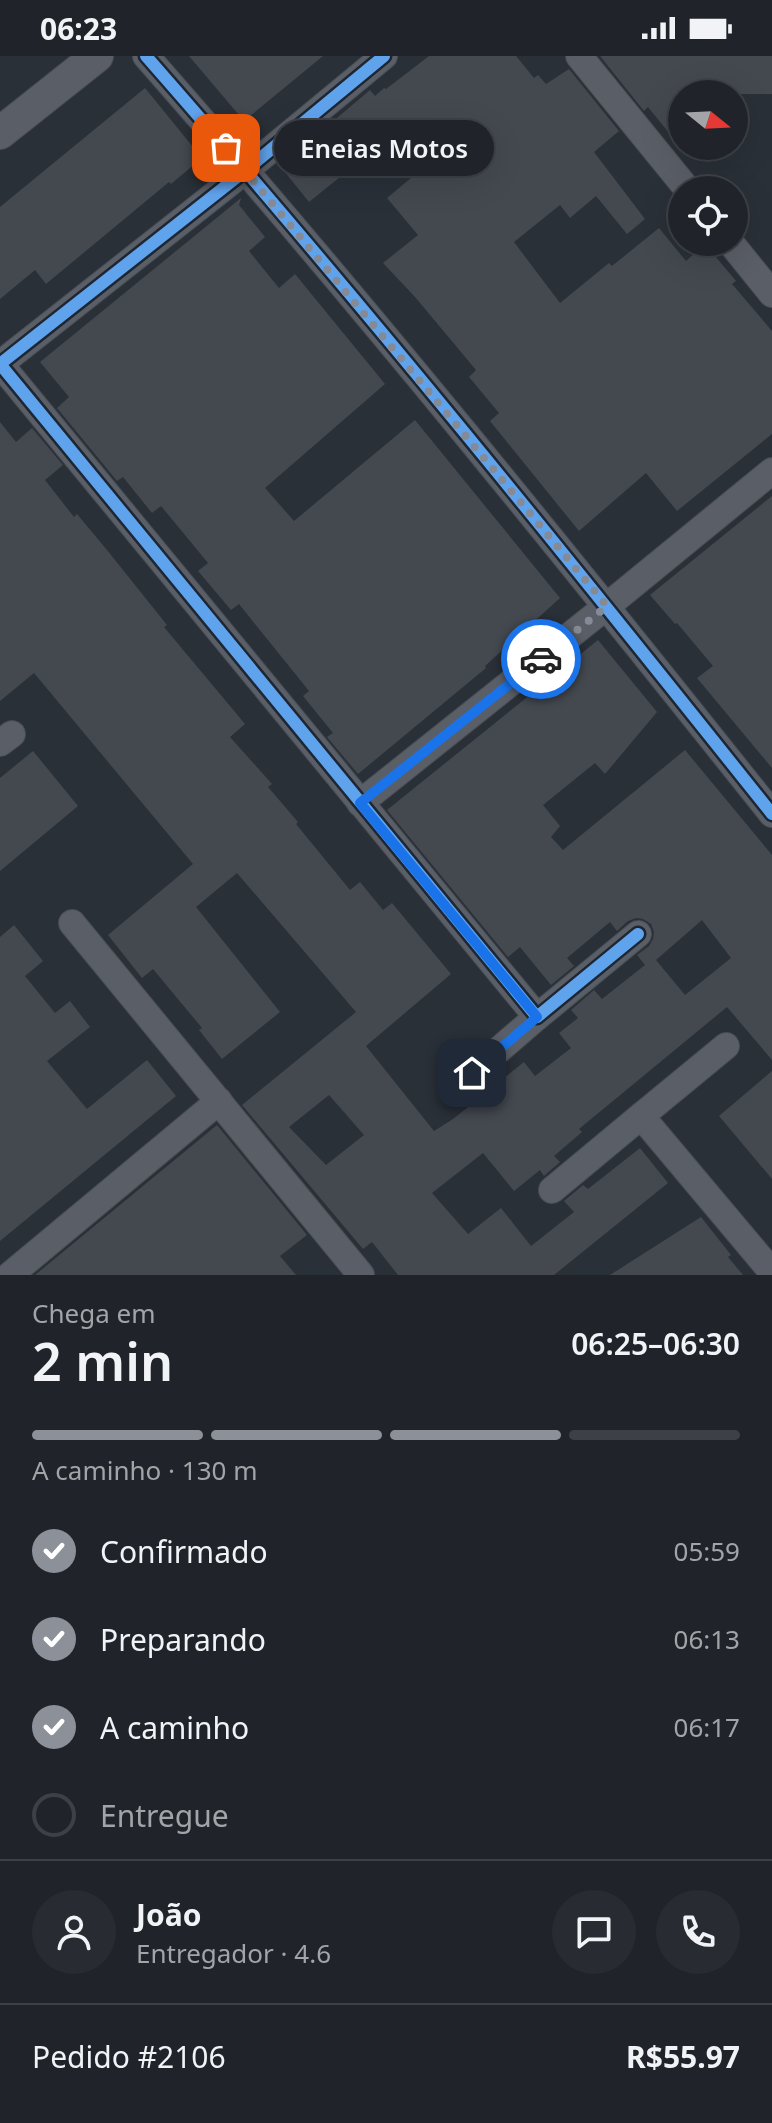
<!DOCTYPE html>
<html lang="pt">
<head>
<meta charset="utf-8">
<style>
	body { margin:0; font-family:"Noto Sans",sans-serif; background:#282c32; color:#f1f3f6; height:100vh; display:flex; flex-direction:column; font-size:30px; white-space:nowrap }
	* { box-sizing:border-box; margin:0 }
	p { font-size:26px; color:#a2a4a8 }
	.icon { flex:none; width:44px; height:44px; fill:none; stroke:currentColor; stroke-width:2; stroke-linecap:round; stroke-linejoin:round }
	.map { position:relative; height:1219px; overflow:hidden }
	.panel { display:flex; flex-direction:column; background:#20242a; flex:1 }
	.panel>* { flex:none }
	.needle { width:52px; rotate:108deg }
	.buttons { position:absolute; left:668px; top:24px; display:grid; gap:16px }
	.buttons a { display:grid; place-items:center; width:80px; height:80px; border-radius:50%; background:#20242a; box-shadow:0 8px 32px #0002,0 0 0 2px #3d4147; font-size:40px }
	.pin { position:absolute; display:grid; place-items:center; width:68px; height:68px; color:#fff; margin:-34px; border-radius:16px; box-shadow:0 4px 12px #0006 }
	.courier { position:absolute; display:grid; place-items:center; width:80px; height:80px; margin:-40px; border:6px solid #1a73e8; border-radius:50%; background:#fff; color:#222; box-shadow:0 2px 10px #0007 }
	.bubble { position:absolute; height:56px; border-radius:28px; background:#20242a; box-shadow:0 8px 32px #0002,0 0 0 2px #3d4147; font-size:26px; font-weight:600; line-height:56px; text-align:center }
	.headline em { font-style:normal; font-weight:600 }
	.headline div { display:flex; flex-direction:column-reverse }
	.headline { display:flex; align-items:center; justify-content:space-between; height:136px; padding:0 32px }
	h1 { font-size:52px; font-weight:600; line-height:60px }
	.bar { display:grid; grid-template-columns:repeat(4,1fr); gap:12px 8px; align-content:center; height:96px; padding:0 32px }
	.bar i { height:10px; border-radius:6px; background:#3d4147 }
	.bar .active { background:#8c9099 }
	.bar p { grid-column:span 4 }
	.line { display:flex; align-items:center; gap:20px; padding:0 32px; border-top:2px solid #3d4147 }
	.line div { flex:1 }
	.round { display:grid; place-items:center; flex:none; width:84px; height:84px; border-radius:42px; background:#282c32 }
	ol { padding:0 32px; list-style:none }
	li { display:flex; align-items:center; gap:24px; height:88px }
	li p { margin-inline-start:auto }
	li .icon { padding:8px; border-radius:50%; background:#8c9099; color:#fff; stroke-width:4 }
	li:last-child { color:#a2a4a8 }
	li i { width:44px; height:44px; border:4px solid #3d4147; border-radius:50% }
	.status { display:flex; justify-content:space-between; align-items:center; height:56px; padding:0 40px; background:#20242a; direction:ltr }
	.status svg { height:22px; fill:currentColor }
	.map>svg:first-child { display:block }
	.building { fill:#444950; fill-rule:evenodd }
	.lines { fill:none; stroke-linecap:round; stroke-linejoin:round }
	.minor-casing { stroke:#484c53; stroke-width:28 }
	.tertiary-casing { stroke:#484c53; stroke-width:34 }
	.minor { stroke:#5a5e66; stroke-width:26 }
	.tertiary { stroke:#5a5e66; stroke-width:32 }
	.cycleway-casing { stroke:#1d2633; stroke-width:17 }
	.cycleway { stroke:#60a3ed; stroke-width:12 }
	.done { stroke:#848b96; stroke-width:8; stroke-dasharray:0 14.4 }
	.route { stroke:#1a73e8; stroke-width:10 }
</style>
</head>
<body>
<div class="status"><b>06:23</b><svg viewBox="0 0 49 12"><path d="M0 12V9h3v3zM5 12V6h3v6zM10 12V3h3v9zM15 12V0h3v12zM26 1h20v11H26zM47 4h2v5h-2z"/></svg></div>
<div class="map">
<svg width="772" height="1219" viewBox="0 0 772 1219">
	<rect width="100%" height="100%" fill="#2a3038"/>
	<g class="building">
		<polygon points="189,0 323,0 244,65"/>
		<polygon points="429,0 516,0 534,22 538,19 546,28 569,13 619,75 594,96 645,163 627,178 596,140 570,162 560,149 514,186 560,247 609,207 612,210 659,172 686,205 705,188 736,225 732,228 772,275 772,378 677,455 646,417 579,475 490,365 499,357 469,321 476,314 415,241 383,207 418,179 387,142 429,107 401,72 309,146 280,110 370,34 375,40 384,32 386,33"/>
		<polygon points="600,0 772,0 772,38 682,38 682,93 648,51 644,55"/>
		<polygon points="145,32 202,102 171,128 169,126 46,228 35,214 0,243 0,151"/>
		<polygon points="241,142 239,149 265,181 249,195 279,232 295,218 385,328 265,432 294,465 415,364 560,542 485,610 486,612 358,718 327,681 333,677 303,640 309,635 239,548 231,554 198,515 208,507 161,450 152,457 123,421 117,425 57,352 69,341 40,306"/>
		<path d="M0,366L16,386L32,372L63,409L45,424L74,461L77,458L107,494L167,569L164,571L245,668L230,681L272,728L268,731L298,766L296,768L350,834L360,826L383,854L392,847L451,918L366,990L434,1075L453,1063L524,1006L535,1020L571,992L559,977L578,962L571,954L594,934L602,943L645,909L637,899L649,890L653,883L654,876L651,868L643,863L636,862L628,865L617,875L610,866L567,902L574,910L551,929L520,891L508,901L387,754L598,584L657,656L605,718L595,707L543,749L560,770L551,781L563,794L685,694L772,799V1004L727,951L579,1073L582,1076L554,1100L560,1106L544,1120L540,1114L514,1135L483,1097L432,1137L468,1178L501,1152L531,1190L574,1156L564,1145L583,1129L588,1133L640,1092L668,1127L554,1219H398L372,1186L363,1193L242,1049L356,956L237,817L196,851L280,956L222,1003L199,974L202,972L153,913L142,922L108,879L193,808L34,617L0,645ZM702,864L731,902L685,939L656,904ZM329,1039L364,1079L326,1109L289,1071Z"/>
		<polygon points="772,440 772,712 697,622 713,610 677,567 675,568 650,539"/>
		<polygon points="33,695 78,750 0,815 0,722"/>
		<polygon points="14,869 43,905 25,920 55,957 70,945 90,971 47,1005 87,1053 147,1004 176,1040 0,1185 0,881"/>
		<polygon points="772,1015 772,1123 719,1060"/>
		<polygon points="217,1069 307,1179 280,1200 296,1219 35,1219"/>
		<polygon points="701,1161 731,1199 728,1201 743,1219 610,1219"/>
	</g>
	<g class="lines">
		<defs>
			<g id="minor">
				<path d="M146,0C362,246 568,502 772,758"/>
				<polyline points="384,0 246,114 0,308 537,961 638,878"/>
				<polyline points="579,0 688,134"/>
				<polyline points="730,186 772,238"/>
				<polyline points="0,687 12,678"/>
				<polyline points="360,747 607,550 772,415"/>
				<polyline points="72,867 361,1219"/>
				<polyline points="726,990 641,1060 772,1216"/>
				<polyline points="472,1017 537,961"/>
				<polyline points="552,1134 641,1060"/>
				<polyline points="10,1219 219,1045"/>
			</g>
			<polyline id="tertiary" points="0,77 97,0"/>
		</defs>
		<use href="#minor" class="minor-casing"/>
		<use href="#tertiary" class="tertiary-casing"/>
		<use href="#minor" class="minor"/>
		<use href="#tertiary" class="tertiary"/>
		<defs>
			<g id="cycleway">
				<path d="M146,0C362,246 568,502 772,758"/>
				<polyline points="384,0 246,114 0,308 537,961 638,878"/>
			</g>
		</defs>
		<use href="#cycleway" class="cycleway-casing"/>
		<use href="#cycleway" class="cycleway"/>
	</g>
	<g class="lines">
		<polyline class="done" points="226,92 607,550 541,603"/>
		<polyline class="route" points="472,1017 537,961 360,747 541,603"/>
	</g>
</svg>
<div class="buttons">
<a><svg class="needle" viewBox="-14 -14 28 28"><path d="M0-13l5 13h-10z" fill="#e53935"/><path d="M0 13l5-13h-10z" fill="#a2a4a8"/></svg></a>
<a><svg class="icon" aria-label="locate" viewBox="0 0 24 24"><circle cx="12" cy="12" r="6"/><path d="M12 2v4M12 18v4M2 12h4M18 12h4"/></svg></a>
</div>
<div class="pin" style="left:226px;top:92px;background:#ea580c"><svg class="icon" aria-label="bag" viewBox="0 0 24 24"><path d="M5 8h14l-1 12H6zM9 8a3 3 0 0 1 6 0"/></svg></div>
<div class="pin" style="left:472px;top:1017px;background:#1f2937"><svg class="icon" aria-label="home" viewBox="0 0 24 24"><path d="M3 11l9-7 9 7M6 9v11h12V9"/></svg></div>
<div class="courier" style="left:541px;top:603px"><svg class="icon" aria-label="car" viewBox="0 0 24 24"><path d="M5 17H2v-5l4-1 3-4h7l3 4 3 1v5h-3M9 17h6M6 11h13"/><circle cx="7" cy="17" r="2"/><circle cx="17" cy="17" r="2"/></svg></div>
<div class="bubble" style="left:274px;top:64px;width:220px">Eneias Motos</div>
</div>
<section class="panel">
<div class="headline"><div><h1>2 min</h1><p>Chega em</p></div><em>06:25–06:30</em></div>
<div class="bar"><i class="active"></i><i class="active"></i><i class="active"></i><i></i><p>A caminho · 130 m</p></div>
<ol>
<li><svg class="icon" aria-label="check" viewBox="0 0 24 24"><path d="M5 12l5 5 9-10"/></svg>Confirmado<p>05:59</p></li>
<li><svg class="icon" aria-label="check" viewBox="0 0 24 24"><path d="M5 12l5 5 9-10"/></svg>Preparando<p>06:13</p></li>
<li><svg class="icon" aria-label="check" viewBox="0 0 24 24"><path d="M5 12l5 5 9-10"/></svg>A caminho<p>06:17</p></li>
<li><i></i>Entregue</li>
</ol>
<div class="line" style="height:144px"><a class="round"><svg class="icon" aria-label="person" viewBox="0 0 24 24"><circle cx="12" cy="8" r="4"/><path d="M4 21q1-7 8-7t8 7"/></svg></a><div><b>João</b><p>Entregador · 4.6</p></div><a class="round"><svg class="icon" aria-label="chat" viewBox="0 0 24 24"><path d="M4 5h16v11H9l-5 4z"/></svg></a><a class="round"><svg class="icon" aria-label="phone" viewBox="0 0 24 24"><path d="M5 4h4l2 5-3 2q2 4 5 5l2-3 5 2v4C11 20 4 13 5 4z"/></svg></a></div>
<div class="line" style="height:104px"><div>Pedido #2106</div><b>R$55.97</b></div>
</section>
</body>
</html>
